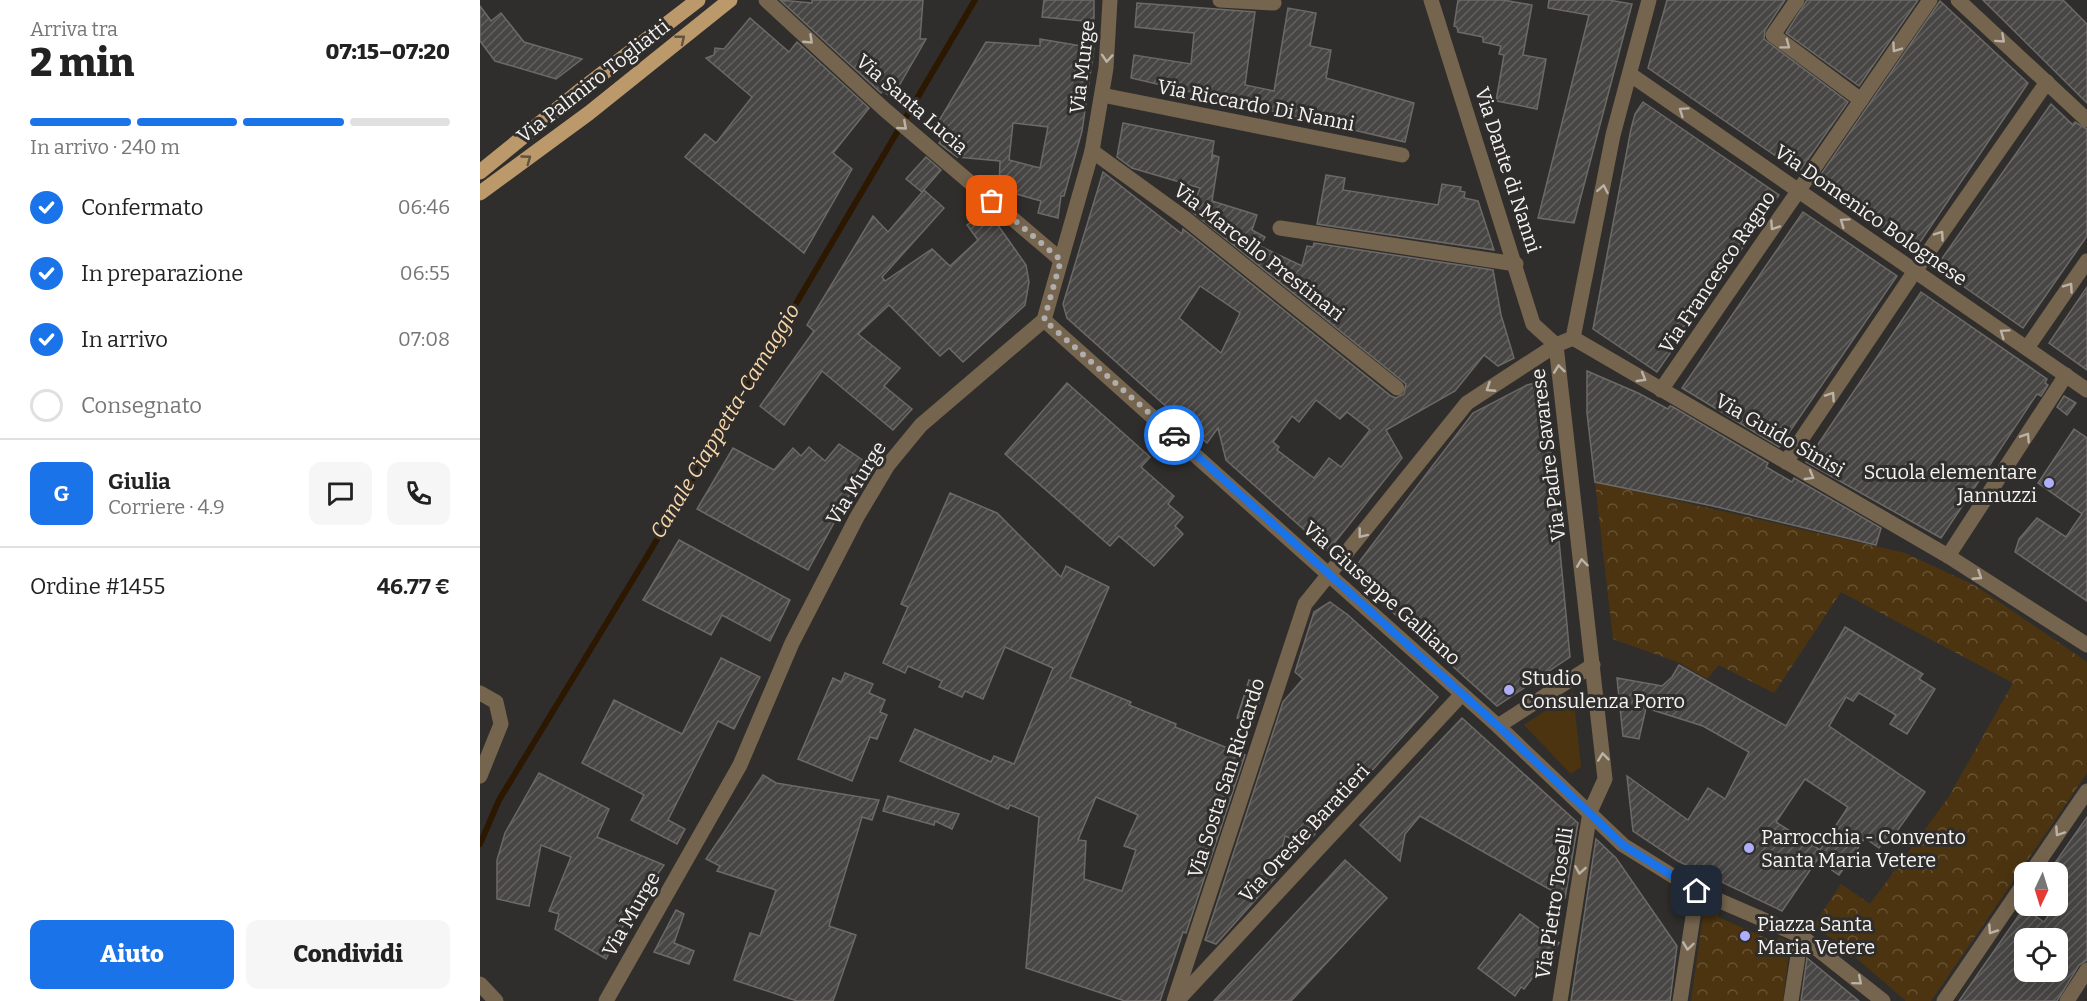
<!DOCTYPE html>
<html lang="it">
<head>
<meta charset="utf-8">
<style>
	body { margin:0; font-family:Bitter,serif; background:#f6f6f6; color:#222; height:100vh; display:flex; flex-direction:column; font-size:22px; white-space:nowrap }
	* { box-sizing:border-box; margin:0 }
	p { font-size:20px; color:#767676 }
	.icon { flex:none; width:33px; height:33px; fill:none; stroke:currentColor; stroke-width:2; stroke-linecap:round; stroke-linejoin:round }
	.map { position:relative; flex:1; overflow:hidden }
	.sheet { display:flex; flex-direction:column; background:#fff; width:480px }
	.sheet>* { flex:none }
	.needle { width:39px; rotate:184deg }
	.buttons { position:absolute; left:1534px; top:862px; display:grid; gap:12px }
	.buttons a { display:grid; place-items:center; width:54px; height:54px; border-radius:12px; background:#fff; box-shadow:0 6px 24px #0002; font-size:30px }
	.pin { position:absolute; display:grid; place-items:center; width:51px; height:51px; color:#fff; margin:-26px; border-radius:12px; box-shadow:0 3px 9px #0006 }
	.courier { position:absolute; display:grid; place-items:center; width:60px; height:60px; margin:-30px; border:4px solid #1a73e8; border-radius:50%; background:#fff; color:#222; box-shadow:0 2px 8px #0007 }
	.summary em { font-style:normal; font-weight:800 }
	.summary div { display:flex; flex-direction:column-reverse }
	.summary { display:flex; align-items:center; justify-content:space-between; height:102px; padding:0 30px }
	h1 { font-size:39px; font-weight:800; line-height:45px }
	.bar { display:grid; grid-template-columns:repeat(4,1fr); gap:9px 6px; align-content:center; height:72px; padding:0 30px }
	.bar i { height:8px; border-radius:4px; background:#e0e0e0 }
	.bar .current { background:#1a73e8 }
	.bar p { grid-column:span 4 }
	.line { display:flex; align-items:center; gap:15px; padding:0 30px; border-top:2px solid #e0e0e0 }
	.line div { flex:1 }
	.round { display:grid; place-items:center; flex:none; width:63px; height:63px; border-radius:12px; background:#f6f6f6 }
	ol { padding:0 30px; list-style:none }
	li { display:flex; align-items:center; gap:18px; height:66px }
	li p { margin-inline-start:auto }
	li .icon { padding:6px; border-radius:50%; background:#1a73e8; color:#fff; stroke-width:4 }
	li:last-child { color:#767676 }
	li i { width:33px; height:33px; border:3px solid #e0e0e0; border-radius:50% }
	.button { display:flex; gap:12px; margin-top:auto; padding:12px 30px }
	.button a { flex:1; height:69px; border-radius:12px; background:#1a73e8; color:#fff; font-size:24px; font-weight:800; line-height:69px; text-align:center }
	.button a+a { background:#f6f6f6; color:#222 }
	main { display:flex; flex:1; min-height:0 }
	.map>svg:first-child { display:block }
	.park { fill:url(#park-crowns) }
	.garden { fill:#4c3410 }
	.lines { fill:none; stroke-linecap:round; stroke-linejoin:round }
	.stream { stroke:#2c1800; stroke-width:6 }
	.building { fill:url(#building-hatch); stroke:#6c6a67; stroke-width:1.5; fill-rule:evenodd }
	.minor { stroke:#76654e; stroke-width:15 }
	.major { stroke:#bc996a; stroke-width:15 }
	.oneway { stroke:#615342 }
	.oneway2 { stroke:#bbb3a8 }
	.done { stroke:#afaeac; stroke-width:6; stroke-dasharray:0 10.8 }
	.route { stroke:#1a73e8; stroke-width:8 }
	.poi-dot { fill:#aeaefa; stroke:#302e2c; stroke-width:2 }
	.labels { text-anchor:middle; stroke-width:6; stroke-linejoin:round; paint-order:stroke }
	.street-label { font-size:20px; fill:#f4f3f1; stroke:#302e2c }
	.poi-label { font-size:20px; fill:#f4f3f1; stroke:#302e2c; text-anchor:start }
	.water-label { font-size:21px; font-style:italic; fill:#fad7a9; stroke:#302e2c }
</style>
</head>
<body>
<main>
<section class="sheet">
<div class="summary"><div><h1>2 min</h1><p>Arriva tra</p></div><em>07:15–07:20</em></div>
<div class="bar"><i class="current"></i><i class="current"></i><i class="current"></i><i></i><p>In arrivo · 240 m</p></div>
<ol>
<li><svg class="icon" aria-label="check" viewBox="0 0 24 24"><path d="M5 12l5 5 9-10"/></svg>Confermato<p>06:46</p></li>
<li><svg class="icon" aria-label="check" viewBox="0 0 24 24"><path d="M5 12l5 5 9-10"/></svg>In preparazione<p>06:55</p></li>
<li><svg class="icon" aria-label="check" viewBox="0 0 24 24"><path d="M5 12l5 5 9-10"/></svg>In arrivo<p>07:08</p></li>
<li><i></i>Consegnato</li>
</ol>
<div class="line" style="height:108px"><b class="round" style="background:#1a73e8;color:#fff">G</b><div><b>Giulia</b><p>Corriere · 4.9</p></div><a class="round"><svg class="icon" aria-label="chat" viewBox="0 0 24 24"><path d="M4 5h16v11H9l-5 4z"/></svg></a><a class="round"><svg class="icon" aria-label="phone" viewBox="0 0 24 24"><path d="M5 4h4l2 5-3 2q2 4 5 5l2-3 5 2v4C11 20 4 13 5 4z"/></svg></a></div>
<div class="line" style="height:78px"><div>Ordine #1455</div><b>46.77 €</b></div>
<div class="button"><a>Aiuto</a><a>Condividi</a></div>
</section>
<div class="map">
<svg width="1607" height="1001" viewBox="0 0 1607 1001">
	<defs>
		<pattern id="park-crowns" width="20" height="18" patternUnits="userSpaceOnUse" patternTransform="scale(1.5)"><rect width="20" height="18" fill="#4c3410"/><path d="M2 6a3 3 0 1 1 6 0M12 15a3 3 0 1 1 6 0" fill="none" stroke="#665233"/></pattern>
		<pattern id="building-hatch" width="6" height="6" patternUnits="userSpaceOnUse" patternTransform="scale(1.5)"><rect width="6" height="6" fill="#484644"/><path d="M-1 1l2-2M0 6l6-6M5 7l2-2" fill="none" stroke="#63615f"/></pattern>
	</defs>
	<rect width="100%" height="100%" fill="#302e2c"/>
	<g class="park">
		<polygon points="1115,482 1425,553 1496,586 1607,662 1607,773 1451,1001 1426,1001 1360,944 1333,926 1361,884 1390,904 1468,798 1533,683 1361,592 1294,693 1239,665 1227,679 1200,663 1133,639"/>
		<polygon points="1229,905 1239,909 1238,917 1295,942 1299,937 1310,942 1303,1001 1211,1001 1224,908"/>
	</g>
	<polygon class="garden" points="1093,692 1101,767 1091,774 1044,725"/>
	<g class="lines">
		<polyline class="stream" points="0,844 19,800 166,558 495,0"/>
	</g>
	<g class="building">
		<polygon points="300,0 332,3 332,0 443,0 440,39 446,39 412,98 403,91 401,93"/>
		<polygon points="564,0 614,0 614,22 562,17"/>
		<polygon points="978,0 1023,0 1052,5 1043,55 1066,59 1057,109 1016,101 1024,55 1019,54 1021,46 1003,42 1003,37 978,32 977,27 974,26"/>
		<polygon points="1069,0 1129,0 1152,4 1094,223 1058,218 1109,15 1068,8"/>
		<polygon points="1187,0 1305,0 1285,30 1284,39 1368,102 1319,172 1168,68"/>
		<polygon points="1327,0 1438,0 1379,86 1306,33"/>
		<polygon points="1503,0 1583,0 1607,24 1607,103"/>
		<polygon points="1460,1 1548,83 1434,251 1335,183"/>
		<polygon points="657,3 775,12 765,85 794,91 808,8 836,13 830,46 851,50 846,78 934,103 925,142 651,78 654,55 711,64 714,33 655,27"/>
		<polygon points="0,6 11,21 21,13 44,42 102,59 76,79 15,61 0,41"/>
		<polygon points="270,18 309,52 317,42 389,108 353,153 372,169 324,253 205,157 225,134 236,143 272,97 226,58 234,55 235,48 244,49"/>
		<path d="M560,39L614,48L602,131L584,196H581L578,218L558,213L561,201L519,189L520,161L477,157L459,143L463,137L454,129L506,42L560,46ZM533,123L568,127L560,168L529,160Z"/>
		<polygon points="1163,102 1299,195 1177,372 1113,329 1151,129 1155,114"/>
		<polygon points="1571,104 1593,125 1595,122 1607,129 1607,236 1543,328 1456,267"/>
		<path d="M643,123L734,141L731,162L733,155L739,157L732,201L777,215L772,230L785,237L780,246L822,266L827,246L833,247L834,243L1013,270L1021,315L1034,358L1018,366L1004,355L975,391L906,430L922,458L848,551L746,460L738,428L727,443L587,318L583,304L623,172L702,234L703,229L911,396L916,398L924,394L926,384L711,211L720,188L652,168L637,157ZM720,286L760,313L741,353L699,318ZM836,400L860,419L867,412L890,430L861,467L849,458L834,478L797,450L799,447L793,442L812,416L819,422Z"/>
		<polygon points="446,157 461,170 442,192 426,179"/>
		<polygon points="846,175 865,178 863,190 958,205 962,184 981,187 980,191 985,192 984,198 998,201 1014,250 837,224"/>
		<polygon points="444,190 464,208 402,277 405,281 452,249 470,266 498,240 487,225 508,211 546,265 549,282 545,305 483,362 469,348 460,356 409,305 378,334 420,368 404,386 432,409 413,430 342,371 304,425 280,406 334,331 327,325 393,216 408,232"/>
		<polygon points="1323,212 1417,276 1299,447 1202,388"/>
		<polygon points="1607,287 1607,370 1569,343"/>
		<polygon points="1441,292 1567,379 1565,383 1568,385 1561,396 1557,394 1461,538 1326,462"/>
		<polygon points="1107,371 1158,393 1188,409 1190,406 1193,407 1288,463 1286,467 1312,482 1314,478 1401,528 1396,545 1233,506 1115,482 1107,413"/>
		<polygon points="1064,381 1090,657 1017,706 870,574 993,413 1047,385"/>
		<polygon points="587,383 670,457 661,467 694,496 688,504 703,517 695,526 703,534 674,566 639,536 630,546 525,454"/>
		<polygon points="1584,396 1596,403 1587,415 1577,407"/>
		<polygon points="1594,429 1607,438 1607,601 1535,552 1539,539 1557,518 1586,537 1602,514 1558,483"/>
		<polygon points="359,444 387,463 328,570 217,509 253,448 294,470 313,448 321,456 329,447 345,461"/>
		<path d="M470,493L517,513L581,577L586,566L629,587L590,677L651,702L649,705L696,724L695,727L765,755L706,933L703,932L680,1001H645L546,968L559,817L530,805L528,809L420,761L435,729L511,762L514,756L534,764L573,668L525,647L503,699L485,691L482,697L459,687L462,681L428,666L425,673L403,663L428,607L421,604ZM616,797L658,815L644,846L656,850L642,891L604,879L606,841L598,840Z"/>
		<polygon points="199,540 310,600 290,641 242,615 231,635 163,600"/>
		<polygon points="850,602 868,615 958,697 826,844 805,836 795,878 736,944 725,940 803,702 823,679 815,672 834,612"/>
		<path d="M1365,627L1443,674L1439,679L1455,689L1427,734L1410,724L1416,715L1379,693L1373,701L1366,697L1349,726L1445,792L1412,838L1408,835L1399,848L1385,838L1359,875L1337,860L1302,911L1198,861L1153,831L1147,776L1208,820L1228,788L1245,799L1269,752L1223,726L1166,708L1159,739L1143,736L1137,678L1182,686L1192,677L1199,665L1306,726ZM1325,779L1368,807L1340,850L1296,822Z"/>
		<polygon points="241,658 280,677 254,729 238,721 188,820 205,829 197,844 151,820 164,795 102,763 134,700 202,734"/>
		<polygon points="365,673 393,684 389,693 405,700 400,712 407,715 397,739 390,737 372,781 318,759 353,678 361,682"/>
		<polygon points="769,680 785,685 773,723 757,718"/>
		<polygon points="982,718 1098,823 1085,898 940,816 925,834 920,861 880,825"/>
		<polygon points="59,773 129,809 117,837 184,865 151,911 126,959 75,929 79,914 69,911 91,857 61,845 49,906 17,899 17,860 25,833"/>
		<polygon points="283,775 296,783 399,800 392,820 382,817 349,926 376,935 353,1001 317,1001 254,980 270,933 280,936 296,890 237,871 240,866 226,859"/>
		<polygon points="408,796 434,803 479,814 472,829 455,821 454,825 403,811"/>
		<path d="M1607,817V960L1599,965L1577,1001H1479L1544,908L1564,922L1575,906H1578V873H1568ZM1545,939H1578V972H1545Z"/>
		<polygon points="1116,839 1136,858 1197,946 1190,1001 1091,1001"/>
		<polygon points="865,860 907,898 811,1001 734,1001"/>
		<polygon points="196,910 204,914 194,943 214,951 209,964 174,952"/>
		<polygon points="1040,914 1079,943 1044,989 1041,987 1035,996 998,968"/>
		<polygon points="1327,958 1379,1001 1321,1001"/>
	</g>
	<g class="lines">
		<g class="minor">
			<polyline points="286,0 404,109 581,260"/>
			<polyline points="740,0 794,3"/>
			<polyline points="1317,0 1293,35 1381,100"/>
			<polyline points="1478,0 1607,120"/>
			<polyline points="1151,75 1607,390"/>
			<polyline points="622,95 922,155"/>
			<polyline points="612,151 706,219 917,388"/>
			<polyline points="800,228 1036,264"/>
			<polyline points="564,320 1018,726 1143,845 1217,891 1321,936 1403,1001"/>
			<polyline points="1093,338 1468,556 1607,645"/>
			<polyline points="1547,348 1607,261"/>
			<polyline points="1181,390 1450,0"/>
			<polyline points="1306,462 1435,271 1567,82"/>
			<polyline points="1468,556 1586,375"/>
			<polyline points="0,693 16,702 21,724 0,776"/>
			<polyline points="1018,726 1113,665"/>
			<polyline points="1551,873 1607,791"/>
			<polyline points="0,984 16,1001"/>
			<polyline points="126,1001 260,765 312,643 377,517 408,465 441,425 564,320 612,151 626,68 630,0"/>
			<polyline points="694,1001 825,604 987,403 1076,345 1053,324 951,0"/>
			<polyline points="697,1001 982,694"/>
			<polyline points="1080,1001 1110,812 1125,779 1076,345 1093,338 1133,135 1169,0"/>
			<polyline points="1200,1001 1217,891"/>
			<polyline points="1311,1001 1321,936"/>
			<polyline points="1464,1001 1545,882"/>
			<polyline points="1587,1001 1607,970"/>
		</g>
		<g class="major">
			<polyline points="0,172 97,93 218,0"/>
			<polyline points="0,193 109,113 250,0"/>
		</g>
	</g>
	<defs><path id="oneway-chevron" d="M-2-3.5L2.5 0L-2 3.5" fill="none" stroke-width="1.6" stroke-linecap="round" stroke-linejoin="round" transform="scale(1.5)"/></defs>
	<g class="oneway">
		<use href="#oneway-chevron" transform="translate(201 39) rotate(-39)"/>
		<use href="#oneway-chevron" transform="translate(47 159) rotate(-36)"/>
	</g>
	<g class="oneway2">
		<use href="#oneway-chevron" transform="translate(1521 39) rotate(42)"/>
		<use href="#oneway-chevron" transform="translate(329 40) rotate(43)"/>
		<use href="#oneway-chevron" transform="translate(1306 45) rotate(37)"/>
		<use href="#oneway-chevron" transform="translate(1416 48) rotate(125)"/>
		<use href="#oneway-chevron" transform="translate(627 58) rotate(94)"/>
		<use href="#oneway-chevron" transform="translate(1203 111) rotate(-145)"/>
		<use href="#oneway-chevron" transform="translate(423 126) rotate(41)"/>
		<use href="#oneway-chevron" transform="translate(1123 189) rotate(-79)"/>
		<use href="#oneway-chevron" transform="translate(1364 222) rotate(-145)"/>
		<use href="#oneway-chevron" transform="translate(1294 226) rotate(124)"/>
		<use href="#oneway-chevron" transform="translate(1460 235) rotate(-55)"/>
		<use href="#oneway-chevron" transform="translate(1589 287) rotate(-55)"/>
		<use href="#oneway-chevron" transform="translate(1524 333) rotate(-145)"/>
		<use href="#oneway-chevron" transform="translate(1079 369) rotate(-97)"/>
		<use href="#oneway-chevron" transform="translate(1162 378) rotate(30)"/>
		<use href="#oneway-chevron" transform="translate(1010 388) rotate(147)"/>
		<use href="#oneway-chevron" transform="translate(1351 396) rotate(-56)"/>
		<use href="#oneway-chevron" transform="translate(1546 437) rotate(-57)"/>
		<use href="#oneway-chevron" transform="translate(1330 476) rotate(30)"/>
		<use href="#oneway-chevron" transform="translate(882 534) rotate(128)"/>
		<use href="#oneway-chevron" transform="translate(1102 563) rotate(-97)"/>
		<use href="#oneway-chevron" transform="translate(1498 576) rotate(33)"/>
		<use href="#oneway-chevron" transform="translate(1123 757) rotate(-96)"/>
		<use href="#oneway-chevron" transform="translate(1579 832) rotate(124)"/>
		<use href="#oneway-chevron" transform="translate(1100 870) rotate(99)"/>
		<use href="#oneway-chevron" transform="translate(1512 930) rotate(124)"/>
		<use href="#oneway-chevron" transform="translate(1208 946) rotate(98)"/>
		<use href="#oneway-chevron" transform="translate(1378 981) rotate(40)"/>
	</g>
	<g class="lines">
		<polyline class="done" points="512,201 581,260 564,320 694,435"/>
		<polyline class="route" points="694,435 1018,726 1143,845 1217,891"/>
	</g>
	<g class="poi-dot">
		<circle cx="1569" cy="483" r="6"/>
		<circle cx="1029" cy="690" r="6"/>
		<circle cx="1269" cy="848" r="6"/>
		<circle cx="1265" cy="936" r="6"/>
	</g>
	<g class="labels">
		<g class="street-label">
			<text transform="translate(602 67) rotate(-83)" y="7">Via Murge</text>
			<text transform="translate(113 81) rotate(-38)" y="7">Via Palmiro Togliatti</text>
			<text transform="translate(432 104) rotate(41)" y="7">Via Santa Lucia</text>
			<text transform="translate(776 105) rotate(11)" y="7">Via Riccardo Di Nanni</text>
			<text transform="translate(1028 170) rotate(72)" y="7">Via Dante di Nanni</text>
			<text transform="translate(1391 215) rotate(35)" y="7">Via Domenico Bolognese</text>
			<text transform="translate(779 252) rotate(38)" y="7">Via Marcello Prestinari</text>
			<text transform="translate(1237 272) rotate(-56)" y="7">Via Francesco Ragno</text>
			<text transform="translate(1300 435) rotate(30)" y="7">Via Guido Sinisi</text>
			<text transform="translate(1068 455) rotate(-97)" y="7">Via Padre Savarese</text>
			<text transform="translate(376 483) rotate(-58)" y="7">Via Murge</text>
			<text transform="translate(902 593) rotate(42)" y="7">Via Giuseppe Galliano</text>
			<text transform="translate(746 778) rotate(-72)" y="7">Via Sosta San Riccardo</text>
			<text transform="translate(824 833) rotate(-47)" y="7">Via Oreste Baratieri</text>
			<text transform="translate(1074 903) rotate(-81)" y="7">Via Pietro Toselli</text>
			<text transform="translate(151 914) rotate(-60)" y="7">Via Murge</text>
		</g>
		<g class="poi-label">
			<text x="1557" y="479" text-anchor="end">Scuola elementare<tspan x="1557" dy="23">Jannuzzi</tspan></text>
			<text x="1041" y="685">Studio<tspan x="1041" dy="23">Consulenza Porro</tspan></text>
			<text x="1281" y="844">Parrocchia - Convento<tspan x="1281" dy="23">Santa Maria Vetere</tspan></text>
			<text x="1277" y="931">Piazza Santa<tspan x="1277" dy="23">Maria Vetere</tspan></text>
		</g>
		<g class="water-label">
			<text transform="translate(245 421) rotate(-59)" y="7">Canale Ciappetta-Camaggio</text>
		</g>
	</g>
</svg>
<div class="buttons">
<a><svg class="needle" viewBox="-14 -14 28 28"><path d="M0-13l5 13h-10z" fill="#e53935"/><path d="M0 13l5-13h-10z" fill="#767676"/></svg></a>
<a><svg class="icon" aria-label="locate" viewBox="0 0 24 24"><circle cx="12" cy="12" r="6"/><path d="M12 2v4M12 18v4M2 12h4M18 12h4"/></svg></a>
</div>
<div class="pin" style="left:512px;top:201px;background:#ea580c"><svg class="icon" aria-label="bag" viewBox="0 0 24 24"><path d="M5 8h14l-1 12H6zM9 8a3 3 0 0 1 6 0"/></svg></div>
<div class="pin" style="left:1217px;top:891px;background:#1f2937"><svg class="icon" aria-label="home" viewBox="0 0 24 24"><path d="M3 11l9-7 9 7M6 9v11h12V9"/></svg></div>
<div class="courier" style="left:694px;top:435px"><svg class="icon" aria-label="car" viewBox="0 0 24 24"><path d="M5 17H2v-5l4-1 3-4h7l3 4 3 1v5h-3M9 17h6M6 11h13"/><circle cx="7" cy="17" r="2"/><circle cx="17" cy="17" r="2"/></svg></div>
</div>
</main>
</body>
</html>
